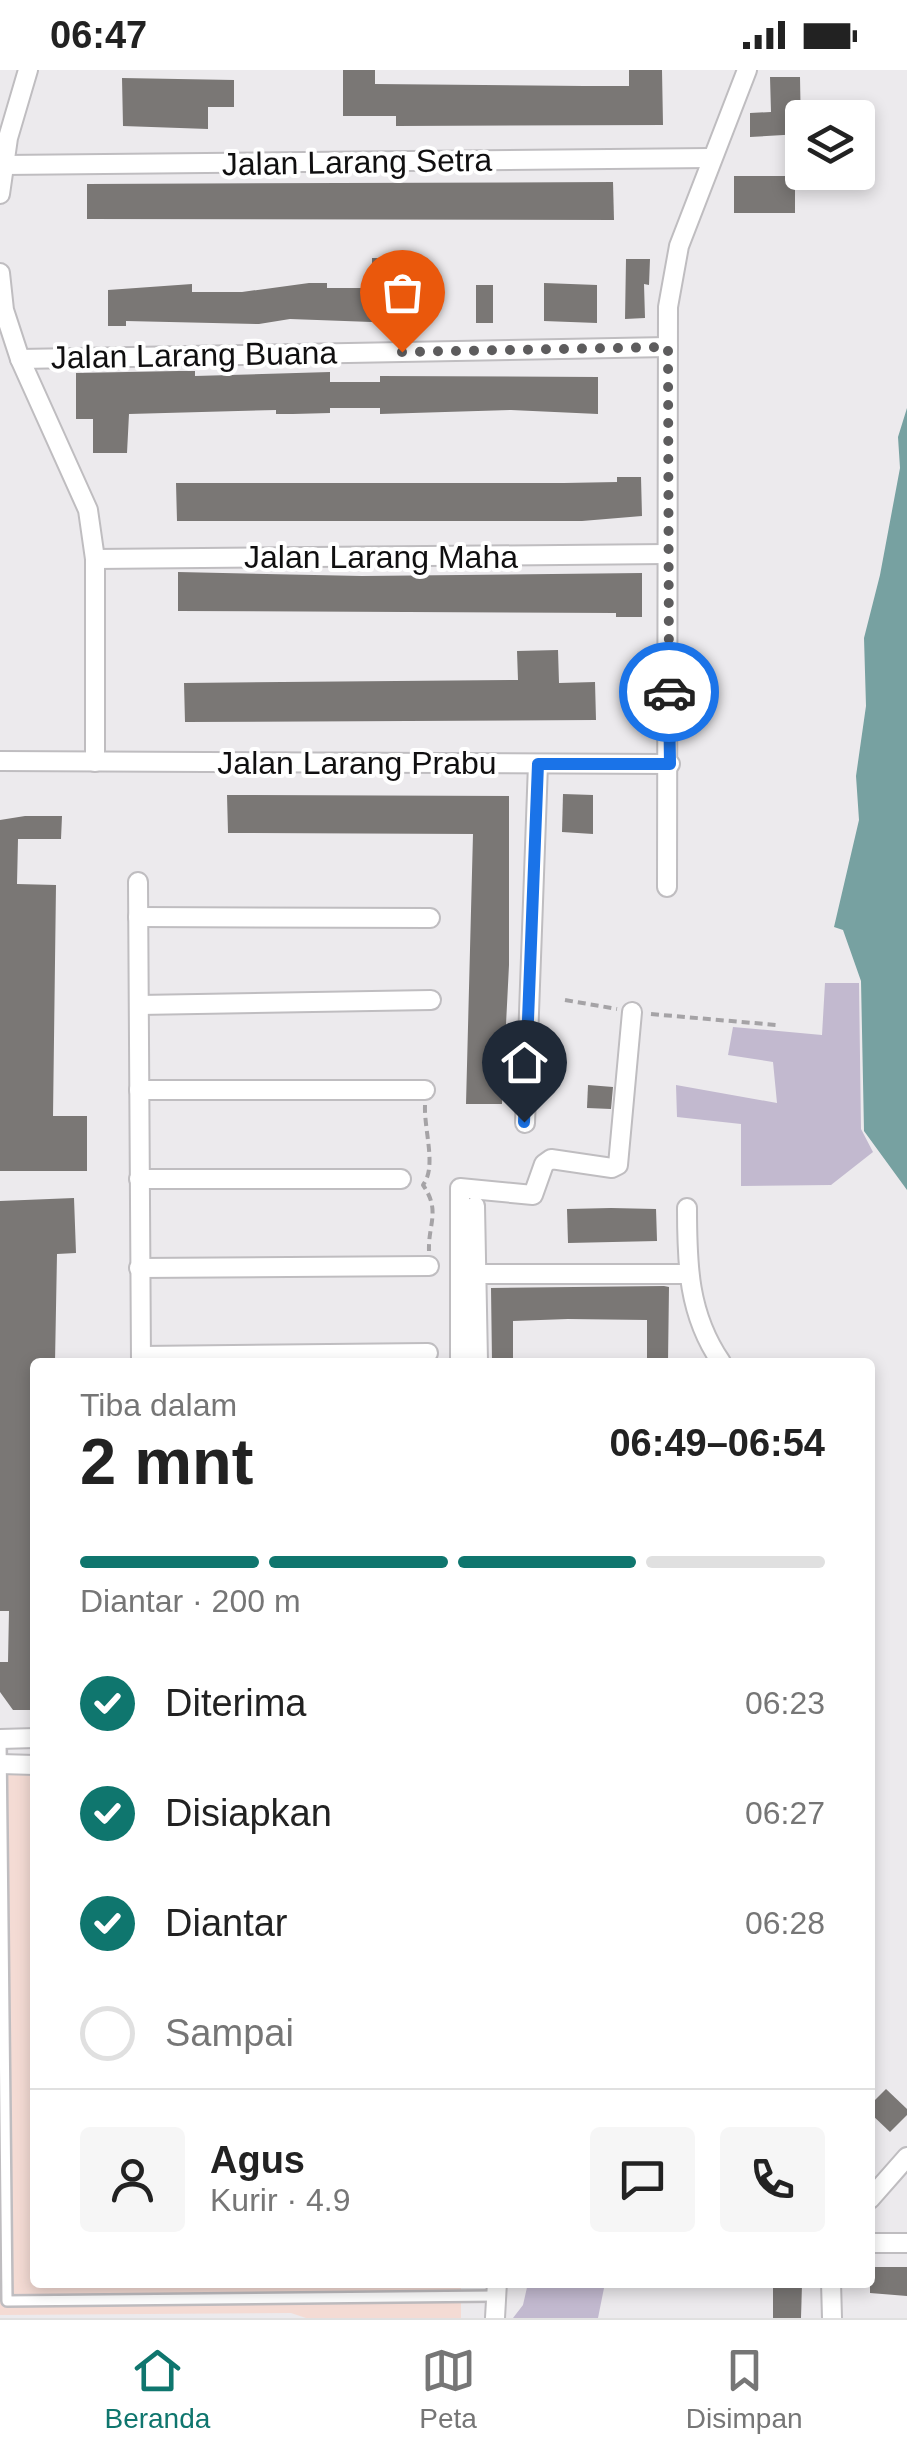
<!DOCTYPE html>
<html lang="id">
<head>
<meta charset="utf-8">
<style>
	body { margin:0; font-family:Helvetica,sans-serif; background:#f6f6f6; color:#222; height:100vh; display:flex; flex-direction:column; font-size:38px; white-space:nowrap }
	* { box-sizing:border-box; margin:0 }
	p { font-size:32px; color:#767676 }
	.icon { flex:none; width:55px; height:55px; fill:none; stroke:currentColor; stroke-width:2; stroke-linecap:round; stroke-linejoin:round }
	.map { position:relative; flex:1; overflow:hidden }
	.side { position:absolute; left:30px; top:1288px; width:845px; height:930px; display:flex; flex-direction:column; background:#fff; border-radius:10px; box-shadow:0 5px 15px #0003 }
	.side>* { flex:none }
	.buttons { position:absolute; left:785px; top:30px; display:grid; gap:20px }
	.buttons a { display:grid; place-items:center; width:90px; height:90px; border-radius:10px; background:#fff; box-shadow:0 5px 15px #0003; font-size:50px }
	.pin { position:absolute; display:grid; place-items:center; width:85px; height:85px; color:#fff; margin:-102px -42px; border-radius:50% 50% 50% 0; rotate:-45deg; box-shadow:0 0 10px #0007 }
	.pin .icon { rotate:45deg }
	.courier { position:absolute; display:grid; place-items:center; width:100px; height:100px; margin:-50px; border:8px solid #1a73e8; border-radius:50%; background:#fff; color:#222; box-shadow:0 2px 12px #0007 }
	.headline em { font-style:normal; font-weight:700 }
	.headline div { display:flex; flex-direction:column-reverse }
	.headline { display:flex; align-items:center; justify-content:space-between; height:170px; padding:0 50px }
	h1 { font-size:65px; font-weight:700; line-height:75px }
	.bar { display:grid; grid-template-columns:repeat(4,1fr); gap:15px 10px; align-content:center; height:120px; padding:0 50px }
	.bar i { height:12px; border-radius:8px; background:#e0e0e0 }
	.bar .current { background:#0f766e }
	.bar p { grid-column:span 4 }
	.line { display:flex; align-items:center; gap:25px; padding:0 50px; border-top:2px solid #e0e0e0 }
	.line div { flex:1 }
	.round { display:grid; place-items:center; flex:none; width:105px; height:105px; border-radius:10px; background:#f6f6f6 }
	ol { padding:0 50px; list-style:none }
	li { display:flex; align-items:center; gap:30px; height:110px }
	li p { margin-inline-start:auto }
	li .icon { padding:10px; border-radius:50%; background:#0f766e; color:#fff; stroke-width:4 }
	li:last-child { color:#767676 }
	li i { width:55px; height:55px; border:5px solid #e0e0e0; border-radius:50% }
	.status { display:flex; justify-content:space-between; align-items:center; height:70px; padding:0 50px; background:#fff; direction:ltr }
	.status svg { height:28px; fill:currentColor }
	.dock { display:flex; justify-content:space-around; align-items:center; height:140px; border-top:2px solid #e0e0e0; background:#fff; font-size:28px; color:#767676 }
	.dock a { display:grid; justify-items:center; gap:5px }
	.dock .current { color:#0f766e }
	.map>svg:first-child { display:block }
	.commercial { fill:#f4dbd4 }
	.green { fill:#c2b9cf }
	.water { fill:#77a1a1 }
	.building { fill:#7a7775 }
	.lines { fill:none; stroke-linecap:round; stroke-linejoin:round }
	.lane-casing { stroke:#bfbdc0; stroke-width:14 }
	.street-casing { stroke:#bfbdc0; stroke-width:22 }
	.path { stroke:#a5a3a6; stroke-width:4; stroke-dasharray:8 5; stroke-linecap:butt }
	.lane { stroke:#fff; stroke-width:9 }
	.street { stroke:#fff; stroke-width:18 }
	.done { stroke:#5d5c5d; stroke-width:10; stroke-dasharray:0 18 }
	.route { stroke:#1a73e8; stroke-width:12 }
	.labels { text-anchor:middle; stroke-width:8; stroke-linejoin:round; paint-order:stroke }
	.street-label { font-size:32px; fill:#100f10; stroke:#fff }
</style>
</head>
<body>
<div class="status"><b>06:47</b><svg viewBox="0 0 49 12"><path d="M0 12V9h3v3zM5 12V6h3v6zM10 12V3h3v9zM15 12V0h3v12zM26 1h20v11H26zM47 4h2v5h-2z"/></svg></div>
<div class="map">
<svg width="907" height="2248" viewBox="0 0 907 2248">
	<rect width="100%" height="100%" fill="#eceaed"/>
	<polygon class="commercial" points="0,1705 35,1705 35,2212 461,2213 461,2248 306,2248 291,2243 0,2245"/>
	<g class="green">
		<polygon points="825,913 859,913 861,1059 873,1082 831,1115 741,1116 741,1054 677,1047 676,1015 777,1033 773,992 728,985 733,957 822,965"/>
		<polygon points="528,2213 605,2213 598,2248 513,2248 523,2235"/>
	</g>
	<polygon class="water" points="907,338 907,1120 864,1061 861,911 843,860 834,857 859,750 856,706 866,636 864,568 880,505 900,398 898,367"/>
	<g class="building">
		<polygon points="343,0 375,0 375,14 584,16 629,16 629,0 662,0 663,55 396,56 396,46 343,46"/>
		<polygon points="770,7 800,7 801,64 750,67 750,43 771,42"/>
		<polygon points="122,8 234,10 234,37 208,37 208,59 123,56"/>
		<rect x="734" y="106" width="61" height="37"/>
		<polygon points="613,112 614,150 87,149 87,114"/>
		<polygon points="372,188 403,188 403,213 426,213 426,254 290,249 259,254 126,251 126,256 108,256 108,220 192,214 192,222 242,222 309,213 327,213 327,218 372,218"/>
		<polygon points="626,189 650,189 649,215 644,214 645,248 625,249"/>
		<polygon points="544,213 597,215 597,253 544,251"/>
		<rect x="476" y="215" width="17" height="38"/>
		<polygon points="178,301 195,301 195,306 330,302 330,312 380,312 380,306 598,307 598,344 511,340 380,344 380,338 330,338 330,343 293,344 276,344 276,340 129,344 127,383 93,383 93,349 76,349 76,303"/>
		<polygon points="617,407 641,407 642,446 582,451 177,451 176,413 564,413 617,412"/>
		<polygon points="178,502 362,506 642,503 642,547 616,547 616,543 178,541"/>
		<polygon points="558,580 559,613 595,612 596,650 185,652 184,613 518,610 517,581"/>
		<polygon points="563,724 593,725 593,764 562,762"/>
		<polygon points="227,725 509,726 509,895 502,1034 466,1034 473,764 228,763"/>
		<polygon points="25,746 62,746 61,769 18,769 17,814 56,815 53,1046 87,1046 87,1101 0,1101 0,750"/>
		<polygon points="588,1015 613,1017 611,1039 587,1038"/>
		<polygon points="74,1128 76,1183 57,1184 55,1292 35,1292 35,1640 13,1640 0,1622 0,1592 8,1592 9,1541 0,1541 0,1131"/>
		<polygon points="611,1138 656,1139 657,1171 568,1173 567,1139"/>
		<polygon points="664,1216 669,1217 668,1292 647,1292 647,1250 568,1249 513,1251 513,1292 492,1292 491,1218"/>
		<polygon points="886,2019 907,2039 907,2045 890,2062 870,2043 870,2035"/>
		<polygon points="870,2197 907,2197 907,2226 870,2223"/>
		<polygon points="773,2214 802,2214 801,2248 773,2248"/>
	</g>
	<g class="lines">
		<defs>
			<polyline id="lane" points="1,1670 7,2231 495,2226"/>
			<g id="street">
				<polyline points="4,95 710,88"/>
				<polyline points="0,124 8,68 28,0"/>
				<polyline points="0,203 4,240 20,289 88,440 95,489 95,692"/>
				<polyline points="20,289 668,277"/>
				<polyline points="95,489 667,484"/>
				<polyline points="0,691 670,694"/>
				<polyline points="138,812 141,1292"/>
				<polyline points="667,817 668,237 679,176 747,0"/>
				<polyline points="138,847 430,848"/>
				<polyline points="139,935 431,930"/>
				<polyline points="139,1020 425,1020"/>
				<polyline points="525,1053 538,694"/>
				<polyline points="139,1109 401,1109"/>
				<polyline points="475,1136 478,1292"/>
				<path d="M687,1138C687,1194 688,1244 721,1292"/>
				<polyline points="139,1198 429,1196"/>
				<polyline points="477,1204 687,1204"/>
				<polyline points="141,1286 428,1283"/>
				<polyline points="460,1292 460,1118 533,1125 544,1094 551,1089 612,1098 618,1095 632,942"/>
				<polyline points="0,1669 35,1668"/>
				<polyline points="0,1694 35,1695"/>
				<polyline points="870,2129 907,2087"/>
				<polyline points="870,2173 907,2173"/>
				<polyline points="831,2212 832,2248"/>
				<polyline points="495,2248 497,2212"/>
			</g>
		</defs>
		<use href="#lane" class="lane-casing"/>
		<use href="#street" class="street-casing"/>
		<g class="path">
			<polyline points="565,930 617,939"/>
			<polyline points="651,944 776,955"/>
			<path d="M425,1035C424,1061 437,1097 423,1115C441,1141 428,1154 429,1181"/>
		</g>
		<use href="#lane" class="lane"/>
		<use href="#street" class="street"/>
	</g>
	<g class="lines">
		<polyline class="done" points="402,282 668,277 669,622"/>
		<polyline class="route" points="524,1052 538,694 670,694 669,622"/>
	</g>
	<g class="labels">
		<g class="street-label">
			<text transform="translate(357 92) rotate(-1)" y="11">Jalan Larang Setra</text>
			<text transform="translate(194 285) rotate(-1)" y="11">Jalan Larang Buana</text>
			<text x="381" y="498">Jalan Larang Maha</text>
			<text x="357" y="704">Jalan Larang Prabu</text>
		</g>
	</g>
</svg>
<div class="buttons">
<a><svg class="icon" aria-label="layers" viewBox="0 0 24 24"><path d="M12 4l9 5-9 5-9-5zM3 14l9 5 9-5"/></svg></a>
</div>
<div class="pin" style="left:402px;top:282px;background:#ea580c"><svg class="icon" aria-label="bag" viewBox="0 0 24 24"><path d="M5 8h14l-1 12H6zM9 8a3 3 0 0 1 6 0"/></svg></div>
<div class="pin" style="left:524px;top:1052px;background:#1f2937"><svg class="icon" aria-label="home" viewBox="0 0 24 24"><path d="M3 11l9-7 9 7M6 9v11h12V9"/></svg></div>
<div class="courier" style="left:669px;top:622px"><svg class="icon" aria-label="car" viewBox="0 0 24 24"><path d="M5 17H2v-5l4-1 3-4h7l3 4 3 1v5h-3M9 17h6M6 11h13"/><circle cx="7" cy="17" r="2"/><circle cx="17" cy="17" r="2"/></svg></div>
<section class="side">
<div class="headline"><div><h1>2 mnt</h1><p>Tiba dalam</p></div><em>06:49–06:54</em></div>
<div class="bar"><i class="current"></i><i class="current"></i><i class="current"></i><i></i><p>Diantar · 200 m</p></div>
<ol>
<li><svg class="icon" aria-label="check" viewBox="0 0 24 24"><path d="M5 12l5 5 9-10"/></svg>Diterima<p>06:23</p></li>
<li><svg class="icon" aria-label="check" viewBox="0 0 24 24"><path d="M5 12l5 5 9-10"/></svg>Disiapkan<p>06:27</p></li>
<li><svg class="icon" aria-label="check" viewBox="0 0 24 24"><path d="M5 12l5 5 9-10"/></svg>Diantar<p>06:28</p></li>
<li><i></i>Sampai</li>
</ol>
<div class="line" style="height:180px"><a class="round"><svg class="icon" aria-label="person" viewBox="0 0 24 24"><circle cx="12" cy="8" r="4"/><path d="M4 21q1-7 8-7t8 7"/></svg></a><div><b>Agus</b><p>Kurir · 4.9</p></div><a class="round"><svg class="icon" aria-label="chat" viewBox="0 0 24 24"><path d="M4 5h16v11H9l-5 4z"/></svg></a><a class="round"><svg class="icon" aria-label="phone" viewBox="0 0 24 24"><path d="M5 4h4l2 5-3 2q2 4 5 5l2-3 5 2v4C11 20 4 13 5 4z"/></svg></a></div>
</section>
</div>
<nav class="dock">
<a class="current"><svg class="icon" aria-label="home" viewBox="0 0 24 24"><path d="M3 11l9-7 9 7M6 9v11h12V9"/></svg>Beranda</a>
<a><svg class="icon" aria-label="map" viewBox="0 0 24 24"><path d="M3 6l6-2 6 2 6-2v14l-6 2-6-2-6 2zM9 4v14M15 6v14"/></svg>Peta</a>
<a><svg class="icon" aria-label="saved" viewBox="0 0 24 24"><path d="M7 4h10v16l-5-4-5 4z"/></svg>Disimpan</a>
</nav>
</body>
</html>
